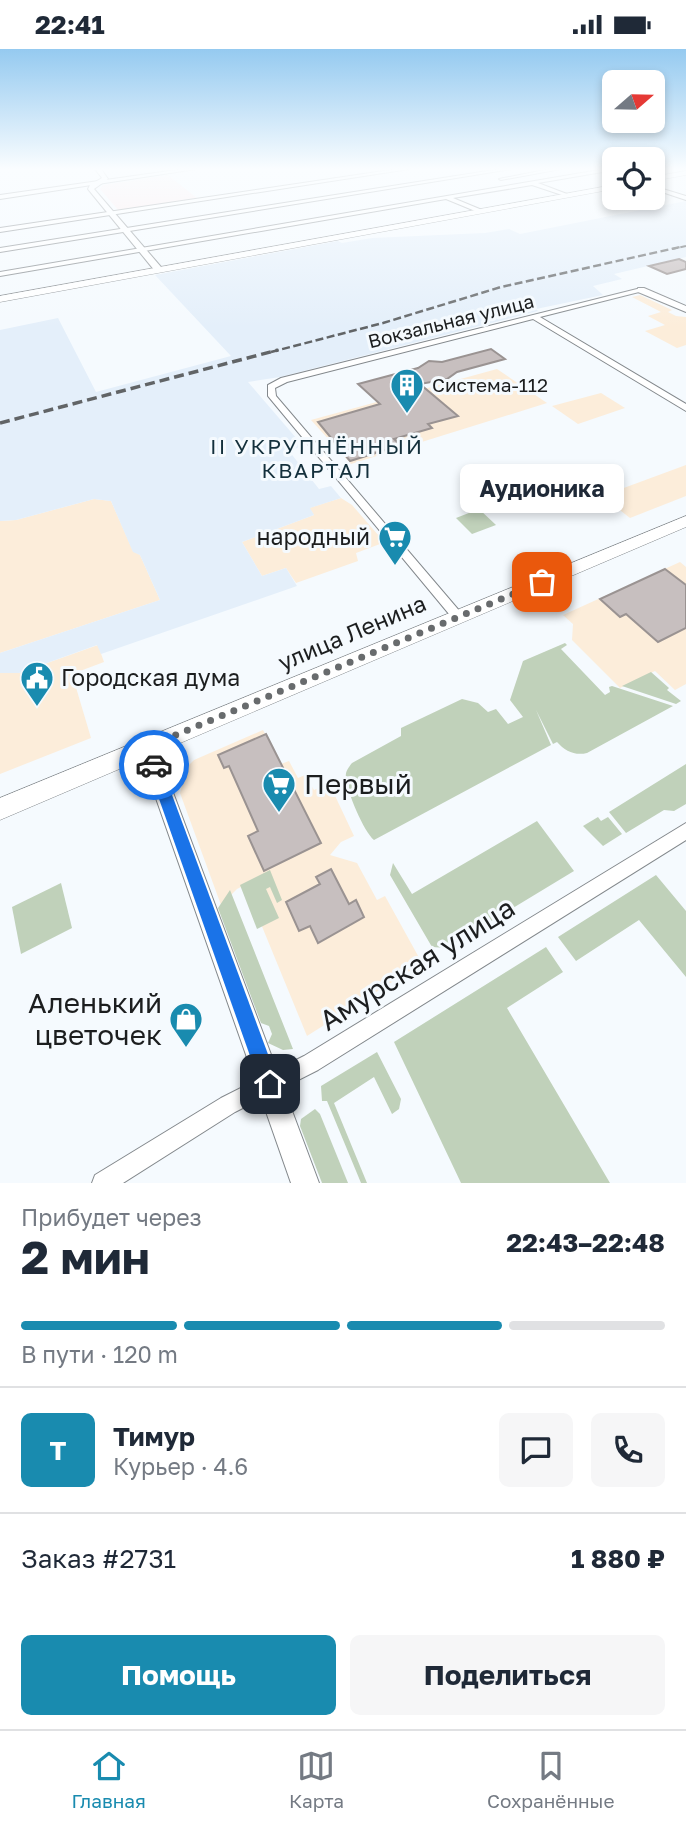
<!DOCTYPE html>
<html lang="ru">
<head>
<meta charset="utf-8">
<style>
	body { margin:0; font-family:"Golos Text",sans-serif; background:#f6f6f7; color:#1f2937; height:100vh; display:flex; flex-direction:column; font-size:26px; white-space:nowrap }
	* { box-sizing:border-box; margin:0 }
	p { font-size:23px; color:#747a83 }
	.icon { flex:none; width:38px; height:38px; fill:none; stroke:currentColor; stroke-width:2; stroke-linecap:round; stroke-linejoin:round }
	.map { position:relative; height:1134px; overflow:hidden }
	.details { display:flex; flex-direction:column; background:#fff; flex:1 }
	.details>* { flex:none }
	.needle { width:46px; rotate:70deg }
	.buttons { position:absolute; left:602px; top:21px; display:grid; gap:14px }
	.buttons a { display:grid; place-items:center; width:63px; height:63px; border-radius:10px; background:#fff; box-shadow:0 4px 10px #0003; font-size:35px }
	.pin { position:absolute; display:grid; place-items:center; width:60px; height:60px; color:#fff; margin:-30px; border-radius:14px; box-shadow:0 4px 10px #0006 }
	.courier { position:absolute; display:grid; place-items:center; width:70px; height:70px; margin:-35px; border:5px solid #1a73e8; border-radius:50%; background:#fff; color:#222; box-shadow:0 2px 9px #0007 }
	.bubble { position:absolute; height:49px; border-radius:10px; background:#fff; box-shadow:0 4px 10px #0003; font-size:23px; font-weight:700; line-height:49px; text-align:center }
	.summary em { font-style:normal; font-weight:700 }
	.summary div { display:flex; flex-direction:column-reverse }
	.summary { display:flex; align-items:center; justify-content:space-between; height:119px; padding:0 21px }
	h1 { font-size:46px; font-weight:700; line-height:52px }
	.bar { display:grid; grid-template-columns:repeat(4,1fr); gap:10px 7px; align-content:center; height:84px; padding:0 21px }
	.bar i { height:9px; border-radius:5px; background:#e0e1e3 }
	.bar .active { background:#198baf }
	.bar p { grid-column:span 4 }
	.line { display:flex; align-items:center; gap:18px; padding:0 21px; border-top:2px solid #e0e1e3 }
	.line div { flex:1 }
	.round { display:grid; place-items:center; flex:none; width:74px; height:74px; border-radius:10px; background:#f6f6f7 }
	.button { display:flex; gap:14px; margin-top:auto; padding:14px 21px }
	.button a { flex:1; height:80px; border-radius:10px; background:#198baf; color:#fff; font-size:28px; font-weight:700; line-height:80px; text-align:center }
	.button a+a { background:#f6f6f7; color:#1f2937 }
	.status { display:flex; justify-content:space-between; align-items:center; height:49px; padding:0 35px; background:#fff; direction:ltr }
	.status svg { height:19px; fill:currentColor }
	.tab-bar { display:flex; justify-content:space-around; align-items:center; height:98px; border-top:2px solid #e0e1e3; background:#fff; font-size:19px; color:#747a83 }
	.tab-bar a { display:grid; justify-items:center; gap:4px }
	.tab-bar .active { color:#198baf }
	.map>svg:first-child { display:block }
	.commercial { fill:#fcedda }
	.built { fill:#e4effa }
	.education { fill:#ffe9eb }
	.green { fill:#c0d1ba }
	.building { fill:#c7bfbf; stroke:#9a9392; stroke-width:2 }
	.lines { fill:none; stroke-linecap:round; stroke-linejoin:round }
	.minor-casing { stroke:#83888c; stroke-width:2 }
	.tertiary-casing { stroke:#83888c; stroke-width:2 }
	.secondary-casing { stroke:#83888c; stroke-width:1 }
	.minor { fill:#fff; fill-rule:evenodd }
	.tertiary { fill:#fff; fill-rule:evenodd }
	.secondary { fill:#fff; fill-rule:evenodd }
	.rail-far2 { stroke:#616466; stroke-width:2; stroke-dasharray:6 2.5; stroke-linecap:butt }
	.rail-far1 { stroke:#616466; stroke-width:2.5; stroke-dasharray:8 3.5; stroke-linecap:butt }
	.rail { stroke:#616466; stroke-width:3.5; stroke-dasharray:10 5; stroke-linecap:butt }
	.route { fill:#1a73e8 }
	.done { stroke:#686b6d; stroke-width:7; stroke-dasharray:0 12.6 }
	.labels { text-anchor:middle; stroke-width:6; stroke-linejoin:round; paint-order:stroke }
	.far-street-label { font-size:19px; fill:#1c1e1f; stroke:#f5fafe }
	.far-poi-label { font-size:19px; fill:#1c1e1f; stroke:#f5fafe; text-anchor:start }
	.far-quarter-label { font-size:21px; letter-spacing:2px; fill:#14303c; stroke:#f5fafe }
	.poi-label { font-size:23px; fill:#1c1e1f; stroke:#f5fafe; text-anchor:end }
	.street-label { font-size:23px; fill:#1c1e1f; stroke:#f5fafe }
	.near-poi-label { font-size:28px; fill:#1c1e1f; stroke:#f5fafe; text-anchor:start }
	.near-street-label { font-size:28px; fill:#1c1e1f; stroke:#f5fafe }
</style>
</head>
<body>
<div class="status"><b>22:41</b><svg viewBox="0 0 49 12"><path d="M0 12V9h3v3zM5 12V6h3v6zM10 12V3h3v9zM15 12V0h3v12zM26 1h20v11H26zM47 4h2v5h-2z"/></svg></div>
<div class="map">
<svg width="686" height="1134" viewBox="0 0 686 1134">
	<rect width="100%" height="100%" fill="#f5fafe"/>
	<g class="commercial">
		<polygon points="640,246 672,261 668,263 676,267 686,268 686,296 677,299 645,282 665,276 648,267 661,263 632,248"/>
		<polygon points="497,320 547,354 351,415 311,371"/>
		<polygon points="601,344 625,359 578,375 552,357"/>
		<polygon points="686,416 686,447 630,469 602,447"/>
		<polygon points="341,449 352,456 379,487 380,495 356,504 358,512 296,534 286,519 262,527 242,493 314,466 309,459"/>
		<polygon points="94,450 111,452 133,502 140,506 160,551 0,604 0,472 16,471"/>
		<polygon points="680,513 686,518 686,635 675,641 655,622 620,639 572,591 573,575 563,566"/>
		<polygon points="98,596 104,613 72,625 91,689 0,725 0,624 19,624"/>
		<polygon points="263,681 281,715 289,712 298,729 305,726 314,741 329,734 354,787 341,793 330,806 357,814 377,851 385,847 422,914 307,987 245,836 237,840 221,856 180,744 188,717 194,711"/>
	</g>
	<polygon class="built" points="686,152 686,208 614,225 622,230 593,237 603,246 536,260 538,262 280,328 248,333 303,397 289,402 319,440 331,437 341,449 310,459 314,466 242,493 262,527 286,519 297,537 101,605 97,596 19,624 0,624 0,604 160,551 140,506 133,503 111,452 94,450 16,471 0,472 0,281 58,269 96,343 231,307 155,226 338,192 342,194 372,189 485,184 509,180 520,185"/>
	<polygon class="education" points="168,126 198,150 119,162 100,140 103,136"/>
	<g class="green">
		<polygon points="479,460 496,476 472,485 456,469"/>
		<path d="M565,594L567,596L561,600L605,646L610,643L609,638L612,637L673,657L587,704C575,707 565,702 557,693L553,695L536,661L551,696L374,791C364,783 347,743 346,729C345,723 348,719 352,714L401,687V679L462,650L478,654L488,663L496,660L508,675L523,668L510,651L523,612Z"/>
		<polygon points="651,623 669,639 667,641 681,652 676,655 622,637"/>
		<polygon points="686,715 686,755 674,762 664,761 626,784 609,763"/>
		<polygon points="598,768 601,772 608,768 622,785 603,797 583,777"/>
		<polygon points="537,772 574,822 447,899 432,898 390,826 393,814 412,845"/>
		<polygon points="270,821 282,851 277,854 270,838 266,840 279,869 257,880 240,836"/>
		<polygon points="656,826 686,862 686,928 639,871 576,912 558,888"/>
		<polygon points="61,834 72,879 21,905 12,858"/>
		<polygon points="230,841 293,1000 283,1001 268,994 272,985 269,977 261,974 218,859"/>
		<polygon points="546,898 563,923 507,959 610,1134 461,1134 394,993"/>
		<polygon points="377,1003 401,1050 399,1060 392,1065 374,1028 334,1054 367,1134 361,1134 327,1052 322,1052 321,1037"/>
		<polygon points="315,1060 320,1065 348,1134 322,1134 300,1077 301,1070"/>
	</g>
	<g class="building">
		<polygon points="679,210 686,213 686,220 667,225 649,217"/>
		<polygon points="491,300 505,310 457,323 447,330 420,335 458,367 428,375 432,379 394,390 401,396 350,412 318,373 380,355 358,335 418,319 429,312 442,313"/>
		<polygon points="665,520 686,536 686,579 658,593 626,565 620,568 600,550"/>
		<polygon points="266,685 321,794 264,822 248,787 258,782 229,717 224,719 218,706"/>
		<polygon points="331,820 349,855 356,851 364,868 318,894 310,877 299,882 286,853 320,835 316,828"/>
	</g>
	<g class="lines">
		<defs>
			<g id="minor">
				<polygon points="183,120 196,120 0,150 0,146"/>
				<polygon points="397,120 409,120 0,183 0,179"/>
				<polygon points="500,120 512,120 0,203 0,199"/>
				<polygon points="550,120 561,120 501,131 499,130"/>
				<polygon points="605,120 614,121 538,134 567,145 565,147 532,136 453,149 482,161 480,164 446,150 0,227 0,223"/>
				<polygon points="653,137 686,147 686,151 653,140"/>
				<polygon points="641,239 644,241 643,242 540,268 686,355 686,362 533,270 287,333 275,339 276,347 462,565 464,568 458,573 454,571 268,347 268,336 281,329"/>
				<polygon points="686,774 686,791 318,1021 235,1063 123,1134 92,1134 95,1126 221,1049 304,1007"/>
			</g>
			<g id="tertiary">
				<polygon points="95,120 101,120 108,130 94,140 161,218 161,222 155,222 88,140 90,136 102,129"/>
				<polygon points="638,239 644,239 686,257 686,263 638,243"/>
				<polygon points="147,690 154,692 156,698 319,1134 291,1134 138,698 140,692"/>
			</g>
			<g id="secondary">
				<polygon points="686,122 686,126 653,132 653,128"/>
				<polygon points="614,136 614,140 0,253 0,247"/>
				<polygon points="686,467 686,478 0,771 0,749"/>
			</g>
		</defs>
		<use href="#minor" class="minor-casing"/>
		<use href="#tertiary" class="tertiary-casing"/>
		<use href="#secondary" class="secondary-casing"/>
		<use href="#minor" class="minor"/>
		<use href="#tertiary" class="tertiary"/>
		<use href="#secondary" class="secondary"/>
		<polyline class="rail-far2" points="672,200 686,197"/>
		<polyline class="rail-far1" points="271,303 383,274 501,238 680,198"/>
		<polyline class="rail" points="0,374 278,301"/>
	</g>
	<linearGradient id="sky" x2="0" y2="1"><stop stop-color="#95caf0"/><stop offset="0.43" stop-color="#fafdff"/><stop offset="1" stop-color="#fafdff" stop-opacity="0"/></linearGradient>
	<rect width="686" height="279" fill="url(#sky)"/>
	<polygon class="route" points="154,710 161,716 279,1035 276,1042 270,1045 263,1042 260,1035 147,716"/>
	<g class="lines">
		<polyline class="done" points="154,716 147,698 542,533"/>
	</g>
	<defs>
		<symbol id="building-pin" viewBox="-11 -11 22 30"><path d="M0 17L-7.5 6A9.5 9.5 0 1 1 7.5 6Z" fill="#198baf" stroke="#f5fafe"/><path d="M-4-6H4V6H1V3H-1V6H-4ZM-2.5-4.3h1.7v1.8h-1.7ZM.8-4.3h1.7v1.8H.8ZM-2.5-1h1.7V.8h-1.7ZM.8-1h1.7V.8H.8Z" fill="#fff"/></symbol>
		<symbol id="supermarket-pin" viewBox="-11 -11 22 30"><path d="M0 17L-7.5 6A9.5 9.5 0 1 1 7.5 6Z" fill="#198baf" stroke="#f5fafe"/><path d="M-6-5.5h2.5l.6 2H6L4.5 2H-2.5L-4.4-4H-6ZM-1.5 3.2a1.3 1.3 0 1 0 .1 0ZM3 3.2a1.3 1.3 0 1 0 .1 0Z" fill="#fff"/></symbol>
		<symbol id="civic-pin" viewBox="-11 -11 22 30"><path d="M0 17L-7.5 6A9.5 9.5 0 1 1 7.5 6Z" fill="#198baf" stroke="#f5fafe"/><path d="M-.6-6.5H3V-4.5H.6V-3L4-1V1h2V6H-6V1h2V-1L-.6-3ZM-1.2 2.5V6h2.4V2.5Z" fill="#fff"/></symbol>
		<symbol id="shop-pin" viewBox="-11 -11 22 30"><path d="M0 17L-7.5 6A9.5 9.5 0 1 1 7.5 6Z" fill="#198baf" stroke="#f5fafe"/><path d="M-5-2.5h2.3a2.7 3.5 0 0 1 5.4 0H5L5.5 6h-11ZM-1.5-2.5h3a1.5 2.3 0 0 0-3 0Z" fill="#fff"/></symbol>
	</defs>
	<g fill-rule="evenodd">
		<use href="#building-pin" x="388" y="317" width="38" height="52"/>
		<use href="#supermarket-pin" x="376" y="469" width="38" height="52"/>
		<use href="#civic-pin" x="18" y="610" width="38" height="52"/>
		<use href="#supermarket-pin" x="260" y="716" width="38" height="52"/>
		<use href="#shop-pin" x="167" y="951" width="38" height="52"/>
	</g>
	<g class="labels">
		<g class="far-street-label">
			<text transform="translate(451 272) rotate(-14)" y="7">Вокзальная улица</text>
		</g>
		<g class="far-poi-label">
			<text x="432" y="343">Система-112</text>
		</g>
		<g class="far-quarter-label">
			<text x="317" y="405">II УКРУПНЁННЫЙ<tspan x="317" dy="24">КВАРТАЛ</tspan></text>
		</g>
		<g class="poi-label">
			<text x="370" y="496">народный</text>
			<text x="61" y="637" text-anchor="start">Городская дума</text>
		</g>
		<g class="street-label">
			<text transform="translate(352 584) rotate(-23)" y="8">улица Ленина</text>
		</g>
		<g class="near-poi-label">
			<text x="304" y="745">Первый</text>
			<text x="162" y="964" text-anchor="end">Аленький<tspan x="162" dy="32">цветочек</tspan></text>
		</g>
		<g class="near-street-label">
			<text transform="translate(417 915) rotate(-32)" y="10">Амурская улица</text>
		</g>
	</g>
</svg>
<div class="buttons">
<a><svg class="needle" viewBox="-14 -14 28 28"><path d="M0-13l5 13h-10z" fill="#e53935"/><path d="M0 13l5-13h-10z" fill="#747a83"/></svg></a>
<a><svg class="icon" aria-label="locate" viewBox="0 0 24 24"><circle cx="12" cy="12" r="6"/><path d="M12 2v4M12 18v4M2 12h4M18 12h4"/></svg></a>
</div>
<div class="pin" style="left:542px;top:533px;background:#ea580c"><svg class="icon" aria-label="bag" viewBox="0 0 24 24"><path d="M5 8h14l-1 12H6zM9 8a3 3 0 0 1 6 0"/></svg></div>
<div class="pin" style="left:270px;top:1035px;background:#1f2937"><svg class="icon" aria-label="home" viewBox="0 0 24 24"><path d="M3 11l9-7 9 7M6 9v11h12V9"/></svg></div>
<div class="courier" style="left:154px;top:716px"><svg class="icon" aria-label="car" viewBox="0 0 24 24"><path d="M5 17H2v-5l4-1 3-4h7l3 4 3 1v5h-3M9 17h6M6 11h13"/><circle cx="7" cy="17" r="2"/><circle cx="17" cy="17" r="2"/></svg></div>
<div class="bubble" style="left:460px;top:415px;width:164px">Аудионика</div>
</div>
<section class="details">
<div class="summary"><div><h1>2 мин</h1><p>Прибудет через</p></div><em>22:43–22:48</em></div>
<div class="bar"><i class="active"></i><i class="active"></i><i class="active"></i><i></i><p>В пути · 120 m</p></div>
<div class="line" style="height:126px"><b class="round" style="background:#198baf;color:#fff">Т</b><div><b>Тимур</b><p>Курьер · 4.6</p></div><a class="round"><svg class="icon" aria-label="chat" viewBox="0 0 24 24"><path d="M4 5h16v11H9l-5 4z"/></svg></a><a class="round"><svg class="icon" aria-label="phone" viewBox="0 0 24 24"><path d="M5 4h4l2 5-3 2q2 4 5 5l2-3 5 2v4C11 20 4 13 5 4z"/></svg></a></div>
<div class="line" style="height:91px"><div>Заказ #2731</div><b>1 880 ₽</b></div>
<div class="button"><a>Помощь</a><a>Поделиться</a></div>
</section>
<nav class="tab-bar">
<a class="active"><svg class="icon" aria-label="home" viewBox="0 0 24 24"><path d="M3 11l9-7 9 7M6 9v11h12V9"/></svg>Главная</a>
<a><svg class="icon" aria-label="map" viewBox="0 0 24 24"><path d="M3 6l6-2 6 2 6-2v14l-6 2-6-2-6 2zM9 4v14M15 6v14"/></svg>Карта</a>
<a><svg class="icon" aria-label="saved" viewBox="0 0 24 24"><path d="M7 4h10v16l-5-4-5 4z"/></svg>Сохранённые</a>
</nav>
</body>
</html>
